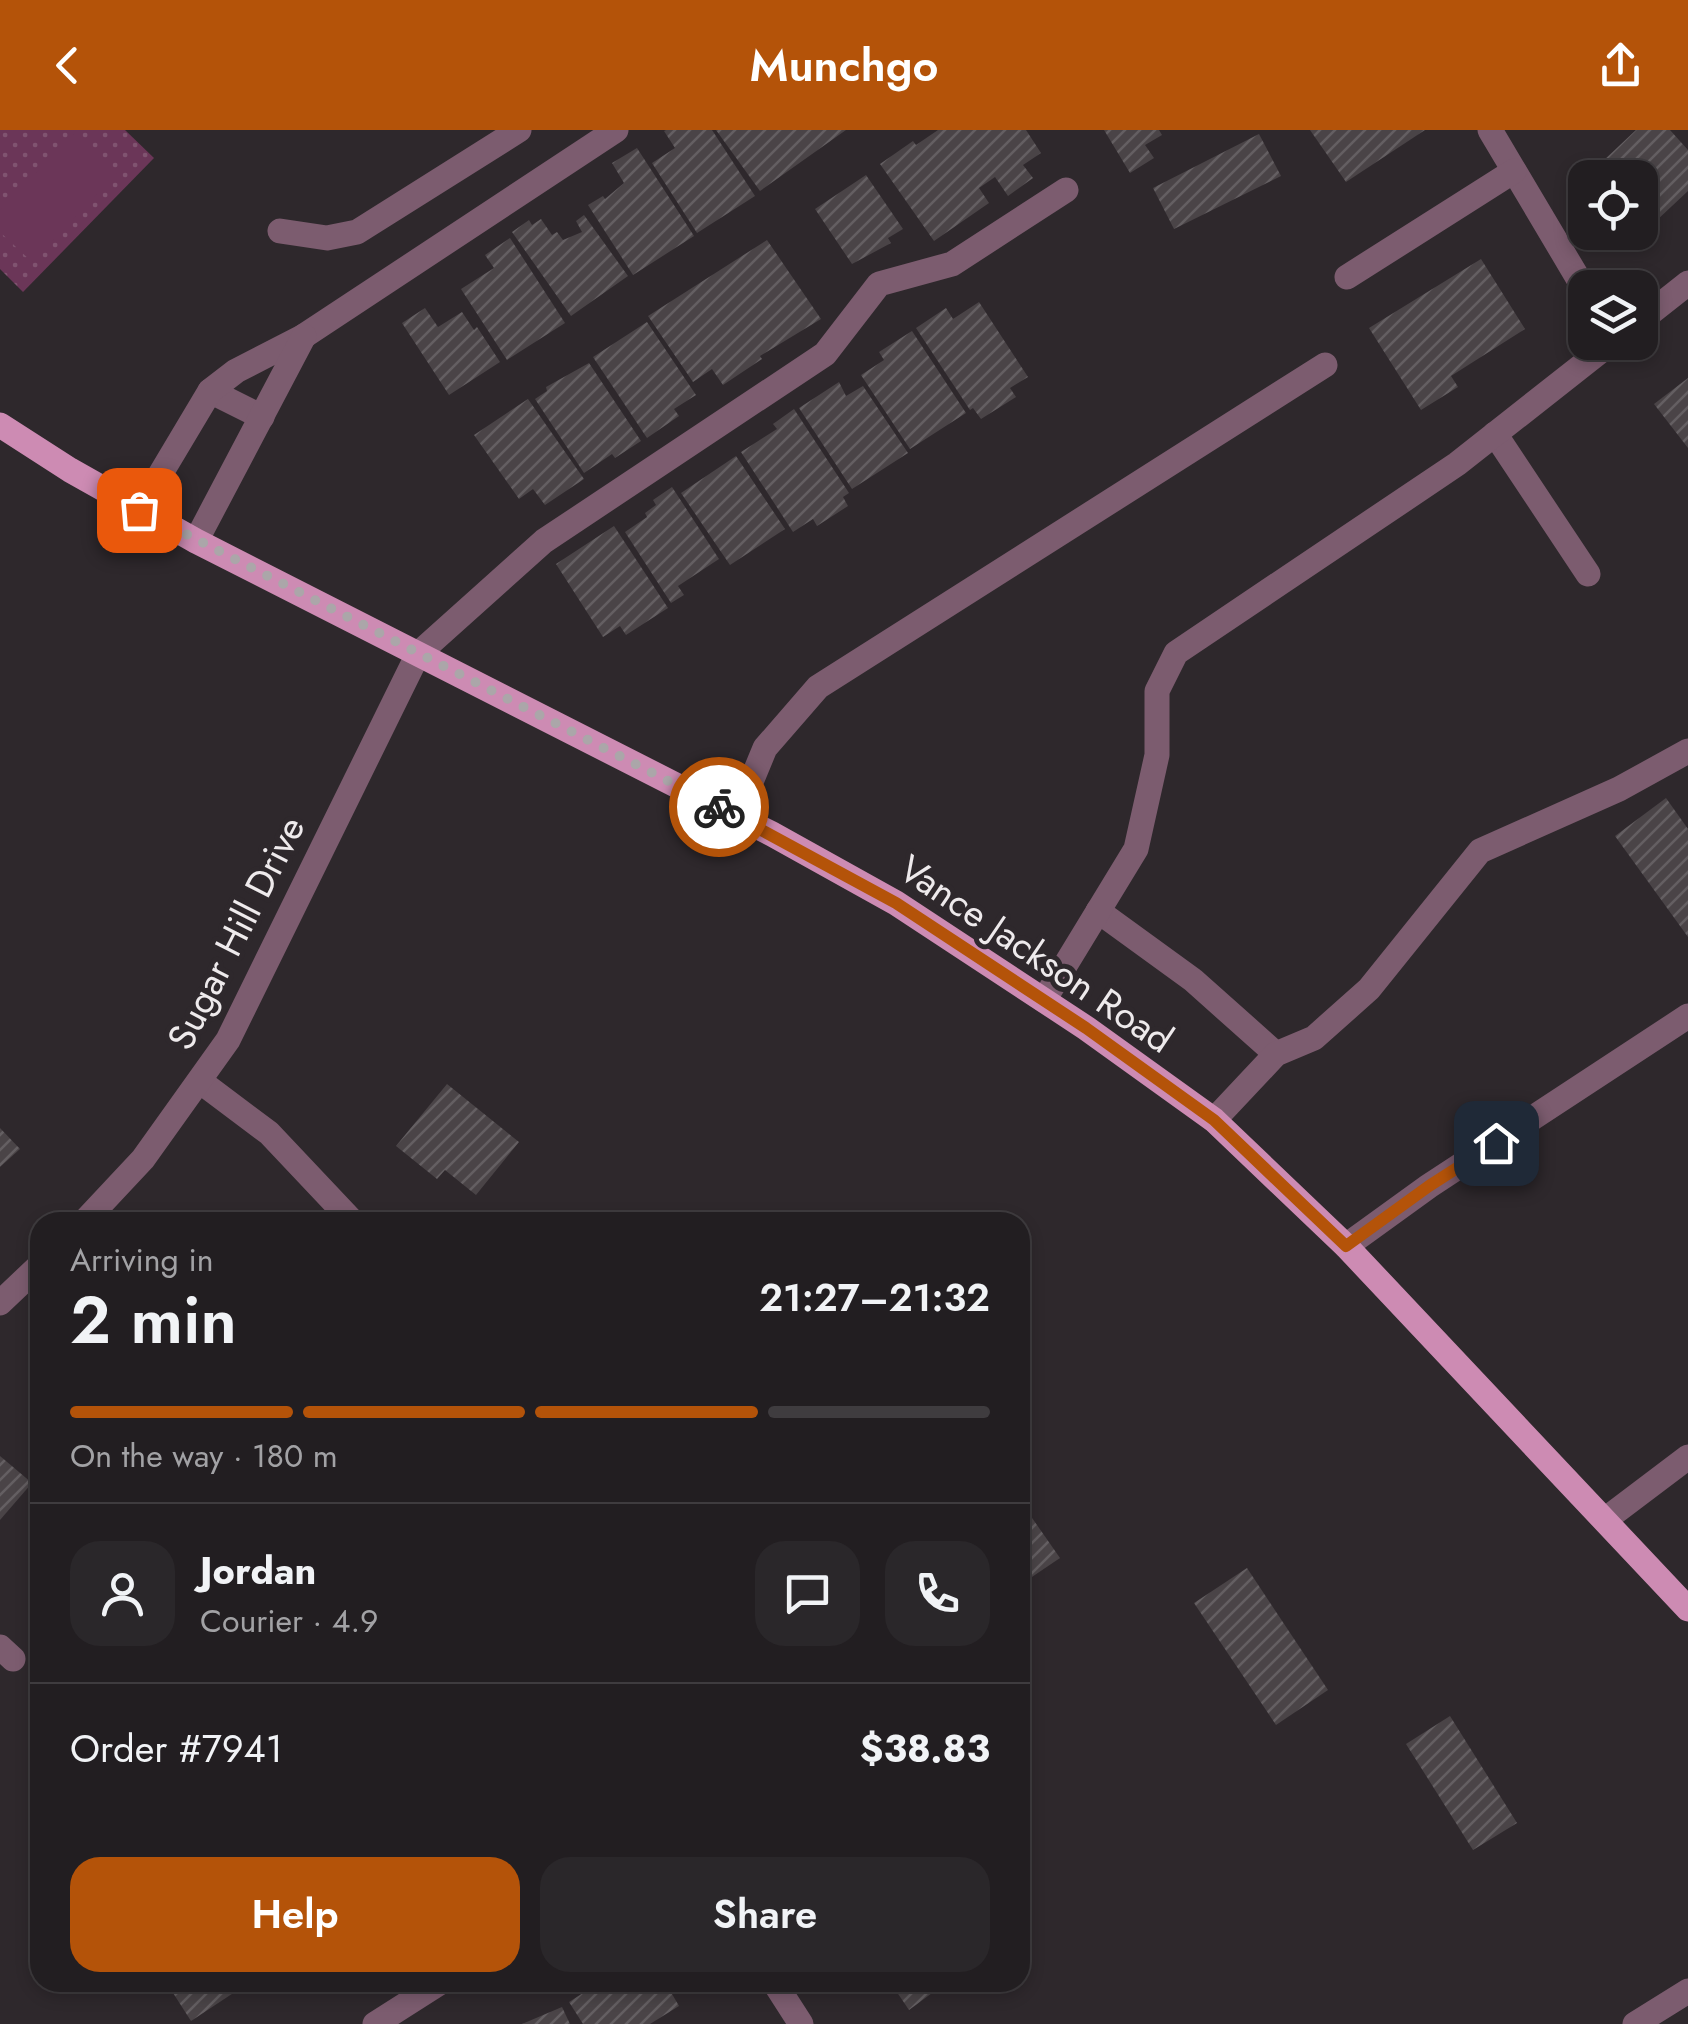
<!DOCTYPE html>
<html lang="en">
<head>
<meta charset="utf-8">
<style>
	body { margin:0; font-family:Jost,sans-serif; background:#2a272a; color:#f1f3f6; height:100vh; display:flex; flex-direction:column; font-size:38px; white-space:nowrap }
	* { box-sizing:border-box; margin:0 }
	p { font-size:32px; color:#a2a2a5 }
	.icon { flex:none; width:55px; height:55px; fill:none; stroke:currentColor; stroke-width:2; stroke-linecap:round; stroke-linejoin:round }
	.map { position:relative; flex:1; overflow:hidden }
	.side { position:absolute; left:30px; top:1082px; width:1000px; height:780px; display:flex; flex-direction:column; background:#221e21; border-radius:30px; box-shadow:0 5px 15px #0003,0 0 0 2px #3f3c3f }
	.side>* { flex:none }
	.buttons { position:absolute; left:1568px; top:30px; display:grid; gap:20px }
	.buttons a { display:grid; place-items:center; width:90px; height:90px; border-radius:20px; background:#221e21; box-shadow:0 5px 15px #0003,0 0 0 2px #3f3c3f; font-size:50px }
	.pin { position:absolute; display:grid; place-items:center; width:85px; height:85px; color:#fff; margin:-42px; border-radius:20px; box-shadow:0 5px 15px #0006 }
	.courier { position:absolute; display:grid; place-items:center; width:100px; height:100px; margin:-50px; border:8px solid #b45309; border-radius:50%; background:#fff; color:#222; box-shadow:0 2px 12px #0007 }
	.headline em { font-style:normal; font-weight:600 }
	.headline div { display:flex; flex-direction:column-reverse }
	.headline { display:flex; align-items:center; justify-content:space-between; height:170px; padding:0 40px }
	h1 { font-size:65px; font-weight:600; line-height:75px }
	.bar { display:grid; grid-template-columns:repeat(4,1fr); gap:15px 10px; align-content:center; height:120px; padding:0 40px }
	.bar i { height:12px; border-radius:8px; background:#3f3c3f }
	.bar .selected { background:#b45309 }
	.bar p { grid-column:span 4 }
	.line { display:flex; align-items:center; gap:25px; padding:0 40px; border-top:2px solid #3f3c3f }
	.line div { flex:1 }
	.round { display:grid; place-items:center; flex:none; width:105px; height:105px; border-radius:30px; background:#2a272a }
	.primary-button { display:flex; gap:20px; margin-top:auto; padding:20px 40px }
	.primary-button a { flex:1; height:115px; border-radius:30px; background:#b45309; color:#fff; font-size:40px; font-weight:600; line-height:115px; text-align:center }
	.primary-button a+a { background:#2a272a; color:#f1f3f6 }
	header { display:flex; justify-content:space-between; align-items:center; height:130px; padding:0 40px; background:#b45309; color:#fff; font-size:45px; font-weight:600 }
	.map>svg:first-child { display:block }
	.green { fill:url(#green-dots) }
	.pitch { fill:#6b3658 }
	.building { fill:url(#building-hatch) }
	.lines { fill:none; stroke-linecap:round; stroke-linejoin:round }
	.minor { stroke:#7c5c6f; stroke-width:25 }
	.major { stroke:#cd8bb3; stroke-width:25 }
	.done { stroke:#aba6a9; stroke-width:10; stroke-dasharray:0 18 }
	.route { stroke:#b45309; stroke-width:12 }
	.labels { text-anchor:middle; stroke-width:10; stroke-linejoin:round; paint-order:stroke }
	.street-label { font-size:38px; fill:#eeeaec; stroke:#2e282c }
</style>
</head>
<body>
<header><svg class="icon" aria-label="back" viewBox="0 0 24 24"><path d="M15 5l-7 7 7 7"/></svg>Munchgo<svg class="icon" aria-label="share" viewBox="0 0 24 24"><path d="M12 15V3M7 8l5-5 5 5M5 13v7h14v-7"/></svg></header>
<div class="map">
<svg width="1688" height="1894" viewBox="0 0 1688 1894">
	<defs>
		<pattern id="green-dots" width="8" height="8" patternUnits="userSpaceOnUse" patternTransform="scale(2.5)"><rect width="8" height="8" fill="#6b3658"/><path d="M2 2h.1M6 6h.1" fill="none" stroke="#805370" stroke-width="1.8" stroke-linecap="round"/></pattern>
		<pattern id="building-hatch" width="6" height="6" patternUnits="userSpaceOnUse" patternTransform="scale(2.5)"><rect width="6" height="6" fill="#4a4447"/><path d="M-1 1l2-2M0 6l6-6M5 7l2-2" fill="none" stroke="#645f62"/></pattern>
	</defs>
	<rect width="100%" height="100%" fill="#2e282c"/>
	<polygon class="green" points="0,0 125,0 154,28 23,162 0,139"/>
	<polygon class="pitch" points="75,3 117,43 32,132 0,102 0,80"/>
	<g class="building">
		<polygon points="666,0 712,0 755,66 697,103 652,33 675,18 664,1"/>
		<polygon points="716,0 846,0 760,61"/>
		<polygon points="938,0 1026,0 1041,23 1023,35 1033,48 1008,66 995,47 979,58 989,73 934,111 880,34 913,11 916,15"/>
		<polygon points="1104,0 1159,0 1162,5 1145,15 1154,28 1130,43"/>
		<polygon points="1310,0 1425,0 1346,52"/>
		<polygon points="1636,0 1670,0 1688,20 1688,61 1640,106 1640,48 1585,48"/>
		<polygon points="1259,4 1281,46 1174,99 1153,58"/>
		<polygon points="637,18 694,106 633,145 588,75 603,66 605,69 624,53 612,33"/>
		<polygon points="866,45 903,99 888,108 891,113 852,134 815,79"/>
		<polygon points="584,85 628,146 571,186 512,102 529,90 532,95 541,89 552,105 557,102 563,110 582,102 576,91"/>
		<polygon points="510,108 565,193 507,230 461,159 494,138 485,125"/>
		<polygon points="767,110 821,189 760,226 762,229 723,255 712,239 693,252 648,186"/>
		<polygon points="1481,129 1525,199 1451,246 1458,257 1421,280 1369,198"/>
		<polygon points="979,172 1028,247 1010,258 1016,267 981,289 973,278 970,280 916,198 946,178 953,189"/>
		<polygon points="425,178 438,197 462,182 474,200 477,197 500,232 449,265 402,193"/>
		<polygon points="647,192 696,265 674,279 679,286 647,308 593,227"/>
		<polygon points="912,201 966,283 910,319 861,245 884,230 879,222"/>
		<polygon points="589,233 641,311 615,328 612,324 584,343 535,269 547,261 546,257"/>
		<polygon points="1688,248 1688,318 1654,274"/>
		<polygon points="839,252 846,266 863,256 908,323 852,359 799,278"/>
		<polygon points="528,269 584,349 545,375 533,359 519,369 474,305"/>
		<polygon points="794,279 849,363 843,367 848,376 817,396 813,389 793,402 741,322 777,299 773,294"/>
		<polygon points="736,326 785,399 730,435 681,363"/>
		<polygon points="672,357 719,429 678,456 684,465 671,473 625,402 647,387 645,383 656,375 653,370"/>
		<polygon points="614,396 668,478 626,505 620,496 603,507 556,434"/>
		<polygon points="1666,668 1688,699 1688,807 1615,706"/>
		<polygon points="447,954 519,1012 476,1065 445,1040 437,1049 396,1016"/>
		<polygon points="0,998 20,1019 0,1037"/>
		<polygon points="0,1326 32,1353 0,1390"/>
		<polygon points="1030,1385 1060,1428 1020,1455 1020,1391"/>
		<polygon points="1247,1438 1328,1560 1276,1595 1194,1473"/>
		<polygon points="1450,1586 1517,1693 1473,1720 1406,1614"/>
		<polygon points="166,1852 250,1852 191,1891"/>
		<polygon points="600,1852 665,1852 679,1876 650,1894 583,1894 569,1872"/>
		<polygon points="890,1852 947,1852 909,1880"/>
		<polygon points="562,1877 570,1894 522,1894"/>
	</g>
	<g class="lines">
		<g class="minor">
			<polyline points="1490,0 1585,160"/>
			<polyline points="280,101 327,108 357,102 519,0"/>
			<polyline points="1347,147 1514,41"/>
			<polyline points="1640,191 1688,153"/>
			<polyline points="210,261 262,287"/>
			<polyline points="1495,304 1588,444"/>
			<polyline points="139,380 210,261 236,241 304,206 616,0"/>
			<polyline points="196,411 304,206"/>
			<polyline points="737,686 765,618 818,557 1325,235"/>
			<polyline points="1098,781 1193,850 1276,924"/>
			<polyline points="1044,870 1136,719 1157,625 1157,561 1176,523 1457,334 1612,212"/>
			<polyline points="201,952 269,1003 353,1092"/>
			<polyline points="1214,990 1276,924 1314,908 1369,859 1480,721 1619,659 1688,621"/>
			<polyline points="84,1092 143,1029 228,910 418,524 544,411 825,224 879,154 952,134 1066,60"/>
			<polyline points="1346,1116 1429,1056 1688,886"/>
			<polyline points="0,1173 40,1135"/>
			<polyline points="1606,1389 1688,1327"/>
			<polyline points="0,1517 13,1529"/>
			<polyline points="774,1852 801,1894"/>
			<polyline points="375,1894 441,1852"/>
			<polyline points="1635,1894 1688,1861"/>
		</g>
		<polyline class="major" points="0,295 70,340 196,411 772,704 896,773 1086,898 1214,990 1346,1116 1688,1479"/>
	</g>
	<g class="lines">
		<polyline class="done" points="139,380 719,677"/>
		<polyline class="route" points="719,677 896,773 1086,898 1214,990 1346,1116 1429,1056 1496,1013"/>
	</g>
	<g class="labels">
		<g class="street-label">
			<text transform="translate(236 803) rotate(-63)" y="13">Sugar Hill Drive</text>
			<text transform="translate(1036 824) rotate(34)" y="13">Vance Jackson Road</text>
		</g>
	</g>
</svg>
<div class="buttons">
<a><svg class="icon" aria-label="locate" viewBox="0 0 24 24"><circle cx="12" cy="12" r="6"/><path d="M12 2v4M12 18v4M2 12h4M18 12h4"/></svg></a>
<a><svg class="icon" aria-label="layers" viewBox="0 0 24 24"><path d="M12 4l9 5-9 5-9-5zM3 14l9 5 9-5"/></svg></a>
</div>
<div class="pin" style="left:139px;top:380px;background:#ea580c"><svg class="icon" aria-label="bag" viewBox="0 0 24 24"><path d="M5 8h14l-1 12H6zM9 8a3 3 0 0 1 6 0"/></svg></div>
<div class="pin" style="left:1496px;top:1013px;background:#1f2937"><svg class="icon" aria-label="home" viewBox="0 0 24 24"><path d="M3 11l9-7 9 7M6 9v11h12V9"/></svg></div>
<div class="courier" style="left:719px;top:677px"><svg class="icon" aria-label="bike" viewBox="0 0 24 24"><circle cx="6" cy="16" r="4"/><circle cx="18" cy="16" r="4"/><path d="M6 16l4-8h5l3 8M10 8l3 8H6M13 5h3"/></svg></div>
<section class="side">
<div class="headline"><div><h1>2 min</h1><p>Arriving in</p></div><em>21:27–21:32</em></div>
<div class="bar"><i class="selected"></i><i class="selected"></i><i class="selected"></i><i></i><p>On the way · 180 m</p></div>
<div class="line" style="height:180px"><a class="round"><svg class="icon" aria-label="person" viewBox="0 0 24 24"><circle cx="12" cy="8" r="4"/><path d="M4 21q1-7 8-7t8 7"/></svg></a><div><b>Jordan</b><p>Courier · 4.9</p></div><a class="round"><svg class="icon" aria-label="chat" viewBox="0 0 24 24"><path d="M4 5h16v11H9l-5 4z"/></svg></a><a class="round"><svg class="icon" aria-label="phone" viewBox="0 0 24 24"><path d="M5 4h4l2 5-3 2q2 4 5 5l2-3 5 2v4C11 20 4 13 5 4z"/></svg></a></div>
<div class="line" style="height:130px"><div>Order #7941</div><b>$38.83</b></div>
<div class="primary-button"><a>Help</a><a>Share</a></div>
</section>
</div>
</body>
</html>
